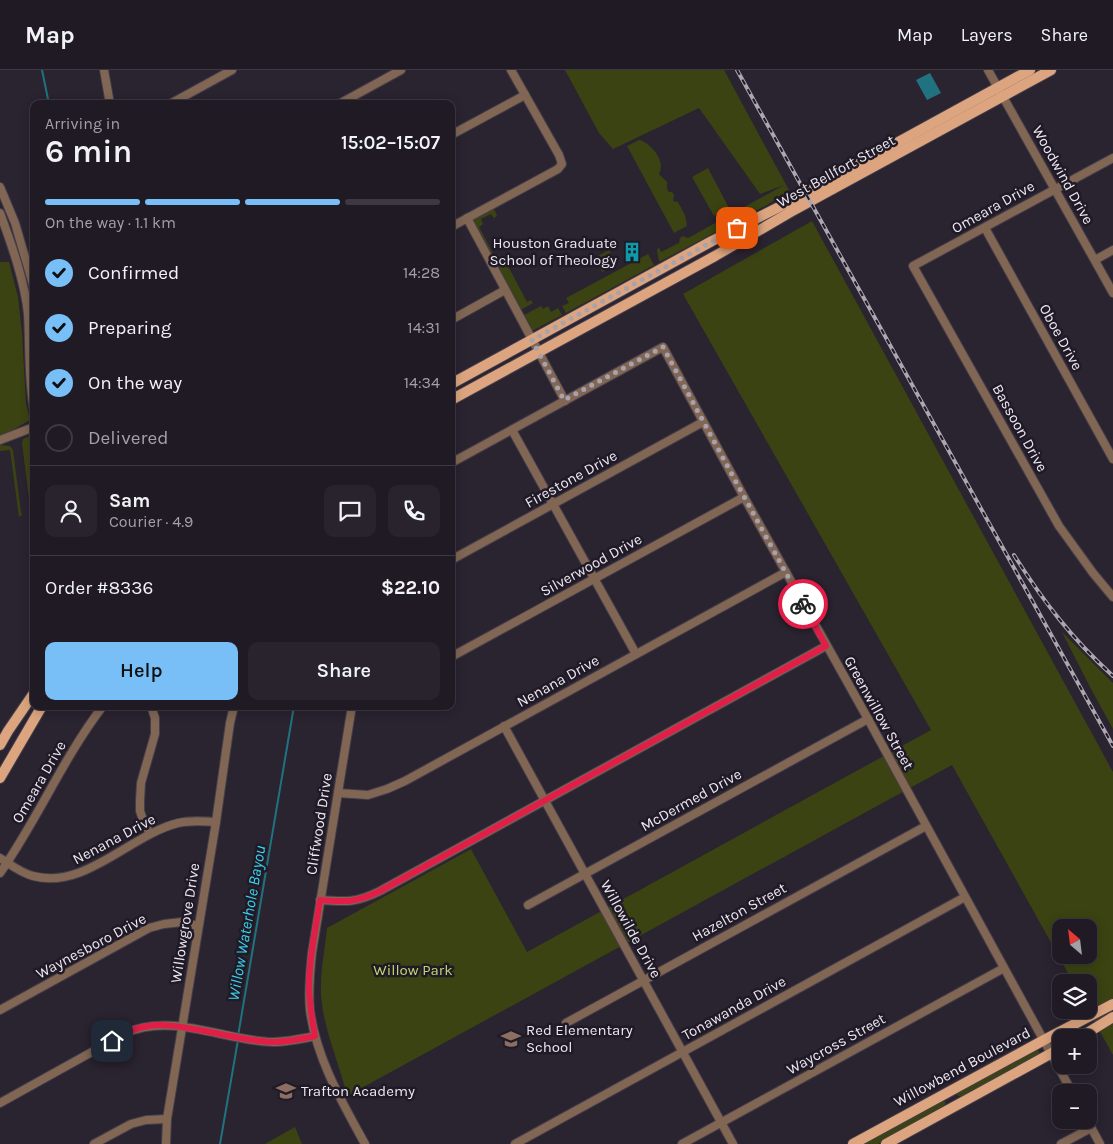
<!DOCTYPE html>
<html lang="en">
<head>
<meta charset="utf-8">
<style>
	body { margin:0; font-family:Karla,sans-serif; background:#28232c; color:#f1f3f6; height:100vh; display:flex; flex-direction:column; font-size:19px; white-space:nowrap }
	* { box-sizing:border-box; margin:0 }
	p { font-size:16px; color:#a2a1a6 }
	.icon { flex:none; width:28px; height:28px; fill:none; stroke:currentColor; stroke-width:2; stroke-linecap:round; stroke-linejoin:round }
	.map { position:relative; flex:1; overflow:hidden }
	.sheet { position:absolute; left:30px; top:30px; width:425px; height:610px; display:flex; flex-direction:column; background:#201a24; border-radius:10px; box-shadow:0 2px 12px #0003,0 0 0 1px #3d3841 }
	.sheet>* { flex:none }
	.needle { width:32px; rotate:332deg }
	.buttons { position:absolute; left:1052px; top:849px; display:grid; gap:10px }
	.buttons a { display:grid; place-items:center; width:45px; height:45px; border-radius:10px; background:#201a24; box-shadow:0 2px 12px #0003,0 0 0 1px #3d3841; font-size:25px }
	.pin { position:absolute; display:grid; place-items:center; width:42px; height:42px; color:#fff; margin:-21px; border-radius:10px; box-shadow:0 2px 8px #0006 }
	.courier { position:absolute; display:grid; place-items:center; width:50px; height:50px; margin:-25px; border:4px solid #e11d48; border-radius:50%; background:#fff; color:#222; box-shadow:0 1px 6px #0007 }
	.headline em { font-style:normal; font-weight:600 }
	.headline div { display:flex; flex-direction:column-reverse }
	.headline { display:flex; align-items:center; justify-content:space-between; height:85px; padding:0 15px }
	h1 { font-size:32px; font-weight:600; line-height:38px }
	.bar { display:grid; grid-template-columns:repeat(4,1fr); gap:8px 5px; align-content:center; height:60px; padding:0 15px }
	.bar i { height:6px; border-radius:4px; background:#3d3841 }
	.bar .on { background:#78bff8 }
	.bar p { grid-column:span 4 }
	.line { display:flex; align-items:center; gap:12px; padding:0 15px; border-top:1px solid #3d3841 }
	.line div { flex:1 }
	.round { display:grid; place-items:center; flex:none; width:52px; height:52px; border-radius:10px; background:#28232c }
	ol { padding:0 15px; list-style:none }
	li { display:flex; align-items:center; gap:15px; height:55px }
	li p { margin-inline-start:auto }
	li .icon { padding:5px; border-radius:50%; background:#78bff8; color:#111; stroke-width:4 }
	li:last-child { color:#a2a1a6 }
	li i { width:28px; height:28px; border:2px solid #3d3841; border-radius:50% }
	.button { display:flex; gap:10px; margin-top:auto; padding:10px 15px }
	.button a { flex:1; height:58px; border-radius:10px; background:#78bff8; color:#111; font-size:20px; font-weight:600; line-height:58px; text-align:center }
	.button a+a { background:#28232c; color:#f1f3f6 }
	header { display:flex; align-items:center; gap:30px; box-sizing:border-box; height:70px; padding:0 25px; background:#201a24; border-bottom:1px solid #3d3841 }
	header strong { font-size:24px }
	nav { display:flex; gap:28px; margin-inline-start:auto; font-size:18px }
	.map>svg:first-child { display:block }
	.green { fill:#3b4312; fill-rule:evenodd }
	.water { fill:#217280 }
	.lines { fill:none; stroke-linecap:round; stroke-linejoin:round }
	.stream { stroke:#217280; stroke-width:2 }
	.minor-casing { stroke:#453e4b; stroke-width:10 }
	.major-casing { stroke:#453e4b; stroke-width:12 }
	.minor { stroke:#816654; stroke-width:8 }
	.major { stroke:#dca57f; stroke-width:10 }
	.rail-casing { stroke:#aca6b1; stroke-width:4 }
	.rail { stroke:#201a27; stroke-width:2; stroke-dasharray:5.5; stroke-linecap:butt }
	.done { stroke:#a8a2ad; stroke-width:5; stroke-dasharray:0 9 }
	.route { stroke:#e11d48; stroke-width:6 }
	.labels { text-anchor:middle; stroke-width:5; stroke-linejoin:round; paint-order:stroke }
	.street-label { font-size:15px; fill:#ece7f0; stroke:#201a27 }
	.poi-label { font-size:15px; fill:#ece7f0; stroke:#201a27; text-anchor:start }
	.park-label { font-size:15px; fill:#c3d773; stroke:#201a27 }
	.water-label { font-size:16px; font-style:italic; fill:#38d4ee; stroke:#201a27 }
</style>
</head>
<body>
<header>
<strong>Map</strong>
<nav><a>Map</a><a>Layers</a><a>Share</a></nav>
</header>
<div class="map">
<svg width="1113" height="1074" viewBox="0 0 1113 1074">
	<rect width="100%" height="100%" fill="#2a2330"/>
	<g class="green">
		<polygon points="565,0 724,0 790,122 773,131 767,135 661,191 659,191 657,180 659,177 661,182 679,173 680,168 683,166 688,168 784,115 760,124 699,38 613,79 599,63"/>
		<path d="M639,70C648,71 661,86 661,96C661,99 660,101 659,104L667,112V119L669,122H672L674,125L673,131L678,132L685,145L687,156L674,163L627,76Z"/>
		<polygon points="708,98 729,138 714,146 692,107"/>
		<polygon points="492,138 494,139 497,146 494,148 491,144 481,149 483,154 479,157 495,187 500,185 500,187 493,192 472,154 472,149"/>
		<path d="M812,151L1113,702V985L1088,940L1089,912H1073L952,695L347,1026C339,992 323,959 321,924C320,902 325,879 327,858L471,779L527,882L931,660L683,224ZM1061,858H1089V885H1061Z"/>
		<polygon points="609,180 617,194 602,202 594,188"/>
		<polygon points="648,184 654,195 566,243 562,236 569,233 566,228"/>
		<polygon points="511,188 514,191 508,196 527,232 531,230 533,233 519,241 497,198 500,194"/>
		<polygon points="0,192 9,192 18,227 22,262 26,333 30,350 11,361 0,365"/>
		<polygon points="541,236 543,239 548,236 551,242 558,238 562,245 532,261 530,261 522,246"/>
		<polygon points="32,365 34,371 34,500 31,502 32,479 31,444 22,373 23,369"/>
		<polygon points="0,375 10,376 13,380 21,442 22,445 19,447 10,380 0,381"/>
		<polygon points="1062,562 1113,613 1113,659 1091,619"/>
		<polygon points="1033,979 1039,981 1039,985 967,1026 958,1026 957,1024 961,1018"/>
		<polygon points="944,1031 946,1033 939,1041 878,1074 863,1074 870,1068 935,1032"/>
		<polygon points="295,1057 302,1074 265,1074"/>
	</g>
	<polygon class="water" points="930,3 941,23 927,30 916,10"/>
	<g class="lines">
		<g class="stream">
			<polyline points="42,0 49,34"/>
			<polyline points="238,966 294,636"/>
			<polyline points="220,1074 238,970"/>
		</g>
		<defs>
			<g id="minor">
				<polyline points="104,0 110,34"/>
				<polyline points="988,0 1113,223"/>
				<polyline points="170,34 232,0"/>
				<polyline points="339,34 401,0"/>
				<polyline points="451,65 525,25"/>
				<polyline points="1113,88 913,196 1059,456 1093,503 1113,527"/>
				<polyline points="0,117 15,153 34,218"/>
				<path d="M0,143C11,173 25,212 28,244C30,276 28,308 34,340"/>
				<polyline points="467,148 565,331"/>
				<polyline points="451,157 558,99 562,94 559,85 511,0"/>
				<polyline points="985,158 1113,389"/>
				<polyline points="1095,190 1113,180"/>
				<polyline points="451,250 505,220"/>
				<polyline points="512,360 636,584"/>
				<polyline points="0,370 34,357"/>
				<polyline points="451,393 663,277 744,427 868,649 1072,1022"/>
				<polyline points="451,490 703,352"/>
				<polyline points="451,587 744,427"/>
				<path d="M352,636L312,883C310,902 308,921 310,940C316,988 342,1032 365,1074"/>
				<polyline points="504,656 733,1074"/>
				<polyline points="338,723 368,725 387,719 405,711 786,502"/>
				<polyline points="150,764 143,750 140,741 140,731 141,713 155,664 155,648 151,636"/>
				<path d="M0,788C11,795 21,803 33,806C85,820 130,765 178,753C190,750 203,751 216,752"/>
				<path d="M0,803C38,749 63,688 103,636"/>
				<path d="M320,830C346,832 356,833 380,821L826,576"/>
				<polyline points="528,835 868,649"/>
				<polyline points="0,940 149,858 164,854 182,852 198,856"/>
				<polyline points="566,953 926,756"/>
				<path d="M0,1033L126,963C172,942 225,971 273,972C287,972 301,969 315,966"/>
				<polyline points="1087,1050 1100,1074"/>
				<polyline points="94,1074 131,1054 146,1050 167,1049"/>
				<polyline points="166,1074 167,1049 216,752 230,653 234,636"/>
				<polyline points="515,1074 965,827"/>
				<polyline points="682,1074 1004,898"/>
				<polyline points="1061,1074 1091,1058"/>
			</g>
			<g id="major">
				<polyline points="451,314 712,171 789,132 1030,0"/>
				<polyline points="451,330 715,186 794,140 1051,0"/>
				<polyline points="0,675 8,661 34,623"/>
				<polyline points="0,708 42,636"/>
				<polyline points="1079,968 1113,947"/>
				<polyline points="853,1074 1044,970 1113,934"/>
				<polyline points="886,1074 1061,978"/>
			</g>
		</defs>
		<use href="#minor" class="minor-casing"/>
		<use href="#major" class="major-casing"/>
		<use href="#minor" class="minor"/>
		<use href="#major" class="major"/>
		<defs>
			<g id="rail">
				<polyline points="737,0 1113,676"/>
				<path d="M1014,485C1043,531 1072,569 1113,606"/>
			</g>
		</defs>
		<use href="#rail" class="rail-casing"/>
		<use href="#rail" class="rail"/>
	</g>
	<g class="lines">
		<polyline class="done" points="737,158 532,270 564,330 663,277 736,412 803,534"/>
		<path class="route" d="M112,971C122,965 132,959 143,957C159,953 177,956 193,959C219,963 246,971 273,972C287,972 301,969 315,966C312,949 309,933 309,915C309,887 316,858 320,830C346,832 355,833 380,821L826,576L803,534"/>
	</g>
	<defs>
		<symbol id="building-bare" viewBox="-9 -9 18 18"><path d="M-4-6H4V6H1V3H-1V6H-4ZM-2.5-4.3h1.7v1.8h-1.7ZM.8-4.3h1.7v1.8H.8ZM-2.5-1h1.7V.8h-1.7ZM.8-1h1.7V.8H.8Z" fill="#0f9aa8" stroke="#201a27" stroke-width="2.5" paint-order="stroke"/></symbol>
		<symbol id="school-bare" viewBox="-9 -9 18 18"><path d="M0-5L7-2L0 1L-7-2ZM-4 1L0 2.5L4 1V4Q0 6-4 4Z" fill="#8d6e63" stroke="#201a27" stroke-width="2.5" paint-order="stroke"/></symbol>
	</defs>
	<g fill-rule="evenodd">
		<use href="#building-bare" x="618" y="168" width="28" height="28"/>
		<use href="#school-bare" x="497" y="955" width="28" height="28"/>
		<use href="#school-bare" x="272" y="1007" width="28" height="28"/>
	</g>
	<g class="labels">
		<g class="street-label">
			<text transform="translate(836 101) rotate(-29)" y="5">West Bellfort Street</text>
			<text transform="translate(1063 105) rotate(61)" y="5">Woodwind Drive</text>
			<text transform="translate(993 137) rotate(-29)" y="5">Omeara Drive</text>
			<text transform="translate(1061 267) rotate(61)" y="5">Oboe Drive</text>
			<text transform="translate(1020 358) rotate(61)" y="5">Bassoon Drive</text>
			<text transform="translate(571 409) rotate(-29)" y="5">Firestone Drive</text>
			<text transform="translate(591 495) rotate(-29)" y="5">Silverwood Drive</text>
			<text transform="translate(558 611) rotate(-29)" y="5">Nenana Drive</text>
			<text transform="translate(879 643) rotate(61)" y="5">Greenwillow Street</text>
			<text transform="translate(39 712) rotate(-60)" y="5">Omeara Drive</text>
			<text transform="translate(691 730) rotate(-29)" y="5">McDermed Drive</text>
			<text transform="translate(319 754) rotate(-81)" y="5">Cliffwood Drive</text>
			<text transform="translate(114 769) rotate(-28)" y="5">Nenana Drive</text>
			<text transform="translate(739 842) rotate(-29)" y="5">Hazelton Street</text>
			<text transform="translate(185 853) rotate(-81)" y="5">Willowgrove Drive</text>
			<text transform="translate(631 859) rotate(61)" y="5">Willowilde Drive</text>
			<text transform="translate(91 876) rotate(-28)" y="5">Waynesboro Drive</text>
			<text transform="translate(734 938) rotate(-29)" y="5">Tonawanda Drive</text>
			<text transform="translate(836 974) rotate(-29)" y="5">Waycross Street</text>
			<text transform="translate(962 997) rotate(-28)" y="5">Willowbend Boulevard</text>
		</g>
		<g class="poi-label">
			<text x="617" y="178" text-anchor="end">Houston Graduate<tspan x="617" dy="17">School of Theology</tspan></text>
			<text x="526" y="965">Red Elementary<tspan x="526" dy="17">School</tspan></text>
			<text x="301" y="1026">Trafton Academy</text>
		</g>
		<g class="park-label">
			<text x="413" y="905">Willow Park</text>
		</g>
		<g class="water-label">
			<text transform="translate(246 853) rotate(-80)" y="6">Willow Waterhole Bayou</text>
		</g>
	</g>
</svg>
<div class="buttons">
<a><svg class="needle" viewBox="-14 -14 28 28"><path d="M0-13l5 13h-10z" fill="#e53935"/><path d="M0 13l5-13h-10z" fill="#a2a1a6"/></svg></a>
<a><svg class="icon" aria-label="layers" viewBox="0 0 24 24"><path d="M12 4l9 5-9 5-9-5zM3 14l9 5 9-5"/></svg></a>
<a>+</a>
<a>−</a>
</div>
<div class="pin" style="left:737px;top:158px;background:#ea580c"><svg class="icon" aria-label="bag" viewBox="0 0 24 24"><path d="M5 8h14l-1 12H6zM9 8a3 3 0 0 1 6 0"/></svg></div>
<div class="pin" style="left:112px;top:971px;background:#1f2937"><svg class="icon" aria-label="home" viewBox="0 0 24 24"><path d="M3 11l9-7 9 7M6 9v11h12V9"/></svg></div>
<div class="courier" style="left:803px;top:534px"><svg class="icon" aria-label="bike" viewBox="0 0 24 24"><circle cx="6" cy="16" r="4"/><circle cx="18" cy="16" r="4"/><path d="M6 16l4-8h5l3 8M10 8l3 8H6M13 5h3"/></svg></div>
<section class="sheet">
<div class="headline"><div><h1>6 min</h1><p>Arriving in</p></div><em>15:02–15:07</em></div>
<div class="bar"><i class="on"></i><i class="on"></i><i class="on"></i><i></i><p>On the way · 1.1 km</p></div>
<ol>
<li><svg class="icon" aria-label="check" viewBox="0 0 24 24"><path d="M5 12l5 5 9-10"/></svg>Confirmed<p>14:28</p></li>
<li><svg class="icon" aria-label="check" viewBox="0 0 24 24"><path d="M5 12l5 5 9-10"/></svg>Preparing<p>14:31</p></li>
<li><svg class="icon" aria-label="check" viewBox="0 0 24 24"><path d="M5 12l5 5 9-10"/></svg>On the way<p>14:34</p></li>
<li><i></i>Delivered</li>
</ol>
<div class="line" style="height:90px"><a class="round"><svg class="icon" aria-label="person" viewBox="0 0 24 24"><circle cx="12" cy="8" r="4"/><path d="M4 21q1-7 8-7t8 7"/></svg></a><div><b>Sam</b><p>Courier · 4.9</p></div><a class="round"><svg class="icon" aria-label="chat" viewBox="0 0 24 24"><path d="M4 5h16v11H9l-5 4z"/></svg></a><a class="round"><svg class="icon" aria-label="phone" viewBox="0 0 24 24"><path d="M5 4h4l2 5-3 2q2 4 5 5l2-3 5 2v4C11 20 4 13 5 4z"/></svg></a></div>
<div class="line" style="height:65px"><div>Order #8336</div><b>$22.10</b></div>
<div class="button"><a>Help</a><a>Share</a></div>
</section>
</div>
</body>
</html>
